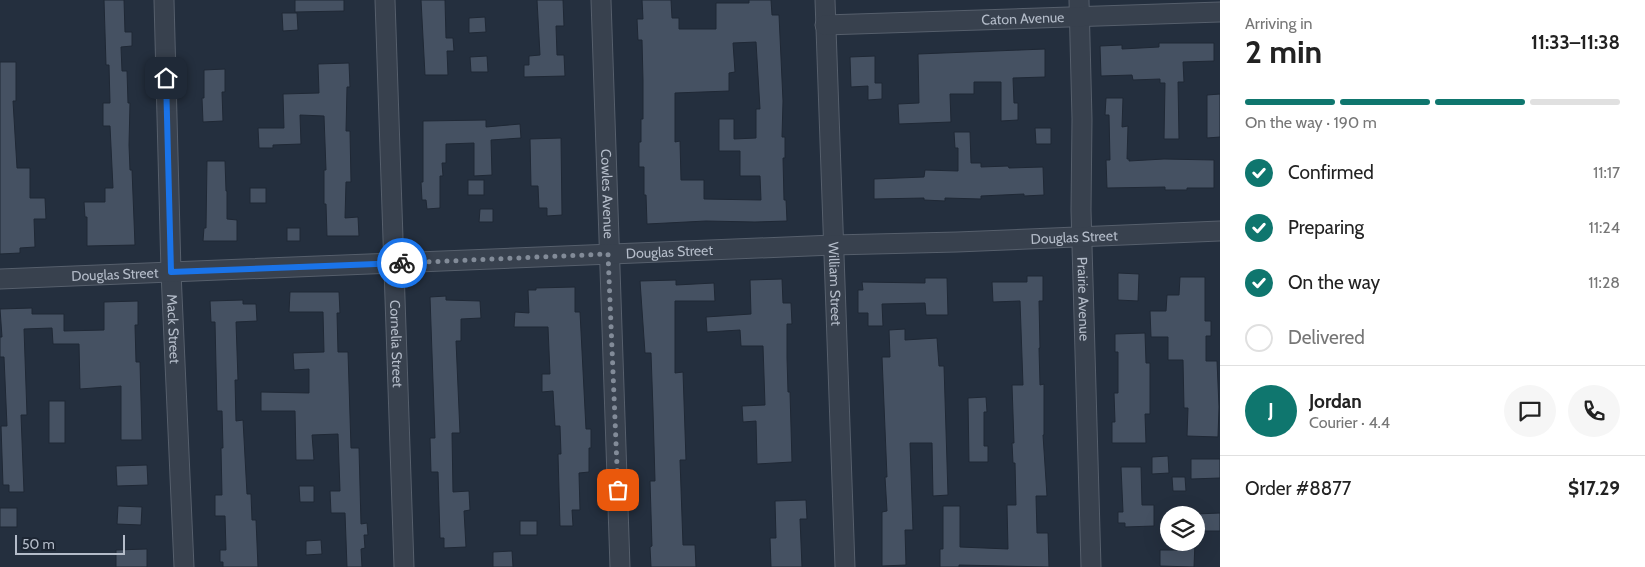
<!DOCTYPE html>
<html lang="en">
<head>
<meta charset="utf-8">
<style>
	body { margin:0; font-family:Cabin,sans-serif; background:#f6f6f6; color:#222; height:100vh; display:flex; flex-direction:column; font-size:19px; white-space:nowrap }
	* { box-sizing:border-box; margin:0 }
	p { font-size:16px; color:#767676 }
	.icon { flex:none; width:28px; height:28px; fill:none; stroke:currentColor; stroke-width:2; stroke-linecap:round; stroke-linejoin:round }
	.map { position:relative; flex:1; overflow:hidden }
	.details { display:flex; flex-direction:column; background:#fff; width:425px }
	.details>* { flex:none }
	.buttons { position:absolute; left:1160px; top:506px; display:grid; gap:10px }
	.buttons a { display:grid; place-items:center; width:45px; height:45px; border-radius:50%; background:#fff; box-shadow:0 5px 20px #0002; font-size:25px }
	.scale { position:absolute; left:15px; bottom:12px; width:110px; box-sizing:border-box; padding-left:5px; border:2px solid #b4bcc9; border-top:0; font-size:14px; line-height:18px; white-space:nowrap; color:#b4bcc9; -webkit-text-stroke:4px #1d2633; paint-order:stroke }
	.pin { position:absolute; display:grid; place-items:center; width:42px; height:42px; color:#fff; margin:-21px; border-radius:10px; box-shadow:0 2px 8px #0006 }
	.courier { position:absolute; display:grid; place-items:center; width:50px; height:50px; margin:-25px; border:4px solid #1a73e8; border-radius:50%; background:#fff; color:#222; box-shadow:0 1px 6px #0007 }
	.summary em { font-style:normal; font-weight:800 }
	.summary div { display:flex; flex-direction:column-reverse }
	.summary { display:flex; align-items:center; justify-content:space-between; height:85px; padding:0 25px }
	h1 { font-size:32px; font-weight:800; line-height:38px }
	.bar { display:grid; grid-template-columns:repeat(4,1fr); gap:8px 5px; align-content:center; height:60px; padding:0 25px }
	.bar i { height:6px; border-radius:4px; background:#e0e0e0 }
	.bar .active { background:#0f766e }
	.bar p { grid-column:span 4 }
	.line { display:flex; align-items:center; gap:12px; padding:0 25px; border-top:1px solid #e0e0e0 }
	.line div { flex:1 }
	.round { display:grid; place-items:center; flex:none; width:52px; height:52px; border-radius:26px; background:#f6f6f6 }
	ol { padding:0 25px; list-style:none }
	li { display:flex; align-items:center; gap:15px; height:55px }
	li p { margin-inline-start:auto }
	li .icon { padding:5px; border-radius:50%; background:#0f766e; color:#fff; stroke-width:4 }
	li:last-child { color:#767676 }
	li i { width:28px; height:28px; border:2px solid #e0e0e0; border-radius:50% }
	main { display:flex; flex:1; min-height:0 }
	.map>svg:first-child { display:block }
	.building { fill:#455162; stroke:#1f2835; fill-rule:evenodd }
	.lines { fill:none; stroke-linecap:round; stroke-linejoin:round }
	.minor-casing { stroke:#565f6c; stroke-width:21 }
	.minor { stroke:#38414e; stroke-width:19 }
	.done { stroke:#828b98; stroke-width:5; stroke-dasharray:0 9 }
	.route { stroke:#1a73e8; stroke-width:6 }
	.labels { text-anchor:middle; stroke-width:4.5; stroke-linejoin:round; paint-order:stroke }
	.street-label { font-size:14px; fill:#b4bcc9; stroke:#1d2633 }
</style>
</head>
<body>
<main>
<div class="map">
<svg width="1220" height="567" viewBox="0 0 1220 567">
	<rect width="100%" height="100%" fill="#242f3e"/>
	<g class="building">
		<polygon points="104,0 124,0 125,32 132,32 132,46 121,47 122,71 127,71 128,103 130,103 129,145 130,170 132,170 135,245 87,246 87,217 85,217 84,202 105,202 105,188 113,188 110,126 103,126 103,103 110,103 109,65 106,65"/>
		<polygon points="295,0 344,0 344,11 295,12"/>
		<polygon points="421,0 445,0 446,38 453,38 454,51 447,51 448,75 425,75"/>
		<polygon points="537,0 563,0 564,26 556,26 557,55 564,55 565,76 524,77 524,65 529,65 529,56 540,55"/>
		<path d="M642,0H671L672,18H679V29H716V3H749V0H771L772,15H779L783,101L782,137H785V158H783L784,200H786L787,221L755,222L706,221L647,224L646,195H644V167H639V142H641V119H643V80L642,40H638L637,19H643ZM756,42L760,109H756V138L734,139V119H719V151H740V176H760L761,200L704,199V180H681L680,141L675,142V93L729,91V73L735,72L733,43Z"/>
		<polygon points="282,13 297,13 298,30 283,31"/>
		<polygon points="485,17 486,32 469,33 469,18"/>
		<polygon points="1159,43 1214,43 1214,61 1183,62 1184,82 1178,82 1179,139 1164,139 1165,83 1160,83 1160,79 1133,80 1132,75 1101,76 1100,46 1122,45 1122,49 1159,47"/>
		<polygon points="1045,49 1045,77 1013,78 1014,103 1018,103 1018,120 1001,121 1001,82 974,82 974,94 950,94 951,122 899,124 898,104 919,103 918,54"/>
		<polygon points="487,56 488,72 471,72 470,57"/>
		<polygon points="875,56 875,83 882,83 882,99 868,100 868,86 851,87 850,57"/>
		<polygon points="0,62 16,62 16,101 13,101 17,168 30,168 30,198 45,198 46,219 34,219 35,247 20,248 20,253 0,254"/>
		<polygon points="349,63 350,87 347,87 346,131 350,131 351,182 346,182 345,218 358,217 359,236 327,236 326,204 324,204 324,170 326,170 324,116 300,115 301,144 273,145 273,148 259,148 258,128 284,128 283,94 319,93 318,64"/>
		<polygon points="225,69 225,92 222,92 223,121 203,122 202,98 204,98 204,70"/>
		<polygon points="1220,94 1220,137 1207,138 1207,95"/>
		<polygon points="1106,98 1123,98 1122,127 1128,126 1127,159 1129,159 1129,161 1164,159 1214,160 1214,188 1187,188 1187,190 1165,190 1165,187 1107,188 1106,160 1110,160 1109,115 1105,115"/>
		<polygon points="486,120 486,127 520,124 521,138 491,140 492,175 474,176 474,143 446,144 446,163 442,163 443,176 440,176 440,208 427,209 426,200 422,200 421,182 423,182 423,121"/>
		<polygon points="1035,128 1051,128 1051,144 1036,144"/>
		<polygon points="954,132 970,132 971,163 981,163 981,167 1008,166 1009,168 1043,167 1044,195 1024,196 1024,194 981,196 981,199 945,198 945,201 924,200 924,198 874,199 874,179 924,177 925,170 958,171 958,148 955,148"/>
		<polygon points="561,138 562,215 547,216 547,208 539,208 538,186 531,186 530,139"/>
		<polygon points="207,161 225,161 226,191 227,191 227,219 237,220 237,241 203,241 204,228 206,228"/>
		<rect x="468" y="180" width="16" height="15"/>
		<rect x="250" y="188" width="16" height="15"/>
		<polygon points="480,209 493,209 493,222 479,222"/>
		<rect x="287" y="228" width="13" height="13"/>
		<polygon points="1118,273 1139,274 1138,301 1118,300"/>
		<polygon points="1027,276 1043,276 1043,301 1039,301 1040,348 1039,348 1040,385 1044,384 1044,435 1043,435 1047,496 1036,496 1037,533 1048,533 1049,567 959,565 959,567 940,567 940,549 943,549 943,506 960,506 960,547 1008,549 1007,505 1016,505 1015,463 1013,463 1012,443 1014,443 1012,385 1023,385 1020,301 993,302 992,282 1027,282"/>
		<polygon points="1180,277 1205,277 1205,321 1211,321 1211,336 1206,336 1206,361 1217,361 1219,407 1218,437 1187,436 1188,408 1184,408 1183,360 1168,360 1168,337 1151,337 1150,311 1166,311 1167,295 1179,295"/>
		<polygon points="925,278 947,278 948,315 926,315 925,303 882,304 883,326 868,326 868,313 858,313 858,290 863,290 862,282 925,283"/>
		<polygon points="782,279 783,303 791,303 792,324 787,324 787,358 788,392 790,392 792,462 757,464 756,421 743,422 742,406 765,405 763,346 741,346 740,330 707,332 706,317 751,314 750,280"/>
		<polygon points="676,280 676,285 714,283 715,301 675,301 675,373 683,372 686,460 680,460 683,545 695,545 696,567 651,567 650,547 652,546 650,481 655,481 653,410 651,353 645,353 640,281"/>
		<polygon points="575,287 575,312 580,312 586,429 591,429 591,448 589,448 589,472 579,473 580,510 572,510 573,526 560,526 558,454 561,454 560,426 555,426 553,391 542,392 542,374 550,374 548,327 514,327 515,312 529,313 528,290 536,290 536,288"/>
		<polygon points="290,292 339,292 340,313 337,313 338,352 348,352 351,448 359,448 361,524 367,523 368,535 364,535 365,548 361,549 362,567 347,567 345,513 331,513 330,491 340,491 338,434 312,435 314,460 296,460 295,411 261,411 261,392 309,393 309,369 294,370 293,353 324,352 323,312 289,312"/>
		<polygon points="446,296 446,300 480,301 481,318 461,319 461,341 456,341 460,433 452,433 453,492 469,491 470,510 464,511 466,547 444,548 444,538 440,538 438,472 431,472 430,438 435,438 430,297"/>
		<polygon points="243,300 243,304 256,304 257,321 236,322 238,380 235,380 236,421 243,420 247,494 251,494 252,520 256,520 258,567 223,567 223,562 220,562 220,550 226,550 225,516 215,516 215,495 222,495 221,448 223,448 222,411 217,411 215,322 211,322 210,301"/>
		<polygon points="138,301 138,325 135,325 136,362 140,362 142,440 121,440 121,386 80,389 79,344 53,344 52,328 24,329 27,415 21,415 24,492 9,492 9,485 3,485 1,426 7,426 4,357 0,357 0,337 2,337 0,309 32,308 32,314 64,314 64,331 104,330 104,302"/>
		<polygon points="905,329 905,340 937,338 939,366 944,366 948,495 933,496 932,443 910,443 913,530 905,530 906,565 882,566 882,512 887,511 885,477 887,477 882,357 890,357 889,330"/>
		<polygon points="1145,333 1146,363 1150,363 1150,414 1145,414 1146,443 1112,443 1112,422 1115,422 1114,393 1118,393 1118,352 1115,352 1115,334"/>
		<polygon points="986,397 987,412 984,412 984,446 988,446 988,462 969,462 968,398"/>
		<rect x="49" y="401" width="16" height="42"/>
		<polygon points="1168,456 1169,473 1152,474 1152,457"/>
		<polygon points="1191,459 1220,459 1220,478 1191,479"/>
		<polygon points="147,465 148,485 117,486 116,466"/>
		<polygon points="1121,467 1141,467 1142,505 1154,505 1154,526 1125,527 1125,523 1118,523 1118,512 1123,512"/>
		<polygon points="1172,477 1185,477 1186,491 1173,491"/>
		<polygon points="299,486 314,486 314,502 300,502"/>
		<polygon points="806,500 807,519 800,519 802,567 771,567 770,538 776,538 775,501"/>
		<polygon points="118,506 142,507 141,525 117,524"/>
		<rect x="0" y="508" width="17" height="19"/>
		<polygon points="1220,513 1220,531 1196,531 1196,514"/>
		<rect x="520" y="521" width="17" height="14"/>
		<polygon points="321,540 322,554 306,555 306,541"/>
		<polygon points="1177,542 1195,542 1194,567 1160,566 1160,550 1178,550"/>
		<polygon points="147,549 147,567 116,567 116,550"/>
		<polygon points="512,551 513,567 493,567 493,552"/>
	</g>
	<g class="lines">
		<defs>
			<g id="minor">
				<path id="s1" d="M164,0L171,272L184,567"/>
				<path id="s2" d="M385,0L404,567"/>
				<path id="s3" d="M601,0L620,567"/>
				<path id="s4" d="M825,0L845,567"/>
				<path id="s5" d="M1079,0L1082,119L1081,210L1091,567"/>
				<path id="s6" d="M825,25L1220,12"/>
				<path id="s7" d="M0,279L833,245L957,242L1220,231"/>
			</g>
		</defs>
		<use href="#minor" class="minor-casing"/>
		<use href="#minor" class="minor"/>
	</g>
	<g class="lines">
		<polyline class="done" points="402,263 608,254 618,490"/>
		<polyline class="route" points="166,78 171,272 402,263"/>
	</g>
	<g class="labels">
		<g class="street-label">
			<text dy="5" stroke="none"><textPath href="#s6" startOffset="198">Caton Avenue</textPath></text>
			<text dy="5" stroke="none"><textPath href="#s3" startOffset="194">Cowles Avenue</textPath></text>
			<text dy="5" stroke="none"><textPath href="#s7" startOffset="1075">Douglas Street</textPath></text>
			<text dy="5" stroke="none"><textPath href="#s7" startOffset="670">Douglas Street</textPath></text>
			<text dy="5" stroke="none"><textPath href="#s7" startOffset="115">Douglas Street</textPath></text>
			<text dy="5" stroke="none"><textPath href="#s4" startOffset="284">William Street</textPath></text>
			<text dy="5" stroke="none"><textPath href="#s5" startOffset="299">Prairie Avenue</textPath></text>
			<text dy="5" stroke="none"><textPath href="#s1" startOffset="329">Mack Street</textPath></text>
			<text dy="5" stroke="none"><textPath href="#s2" startOffset="344">Cornelia Street</textPath></text>
		</g>
	</g>
</svg>
<div class="buttons">
<a><svg class="icon" aria-label="layers" viewBox="0 0 24 24"><path d="M12 4l9 5-9 5-9-5zM3 14l9 5 9-5"/></svg></a>
</div>
<div class="scale">50 m</div>
<div class="pin" style="left:618px;top:490px;background:#ea580c"><svg class="icon" aria-label="bag" viewBox="0 0 24 24"><path d="M5 8h14l-1 12H6zM9 8a3 3 0 0 1 6 0"/></svg></div>
<div class="pin" style="left:166px;top:78px;background:#1f2937"><svg class="icon" aria-label="home" viewBox="0 0 24 24"><path d="M3 11l9-7 9 7M6 9v11h12V9"/></svg></div>
<div class="courier" style="left:402px;top:263px"><svg class="icon" aria-label="bike" viewBox="0 0 24 24"><circle cx="6" cy="16" r="4"/><circle cx="18" cy="16" r="4"/><path d="M6 16l4-8h5l3 8M10 8l3 8H6M13 5h3"/></svg></div>
</div>
<section class="details">
<div class="summary"><div><h1>2 min</h1><p>Arriving in</p></div><em>11:33–11:38</em></div>
<div class="bar"><i class="active"></i><i class="active"></i><i class="active"></i><i></i><p>On the way · 190 m</p></div>
<ol>
<li><svg class="icon" aria-label="check" viewBox="0 0 24 24"><path d="M5 12l5 5 9-10"/></svg>Confirmed<p>11:17</p></li>
<li><svg class="icon" aria-label="check" viewBox="0 0 24 24"><path d="M5 12l5 5 9-10"/></svg>Preparing<p>11:24</p></li>
<li><svg class="icon" aria-label="check" viewBox="0 0 24 24"><path d="M5 12l5 5 9-10"/></svg>On the way<p>11:28</p></li>
<li><i></i>Delivered</li>
</ol>
<div class="line" style="height:90px"><b class="round" style="background:#0f766e;color:#fff">J</b><div><b>Jordan</b><p>Courier · 4.4</p></div><a class="round"><svg class="icon" aria-label="chat" viewBox="0 0 24 24"><path d="M4 5h16v11H9l-5 4z"/></svg></a><a class="round"><svg class="icon" aria-label="phone" viewBox="0 0 24 24"><path d="M5 4h4l2 5-3 2q2 4 5 5l2-3 5 2v4C11 20 4 13 5 4z"/></svg></a></div>
<div class="line" style="height:65px"><div>Order #8877</div><b>$17.29</b></div>
</section>
</main>
</body>
</html>
